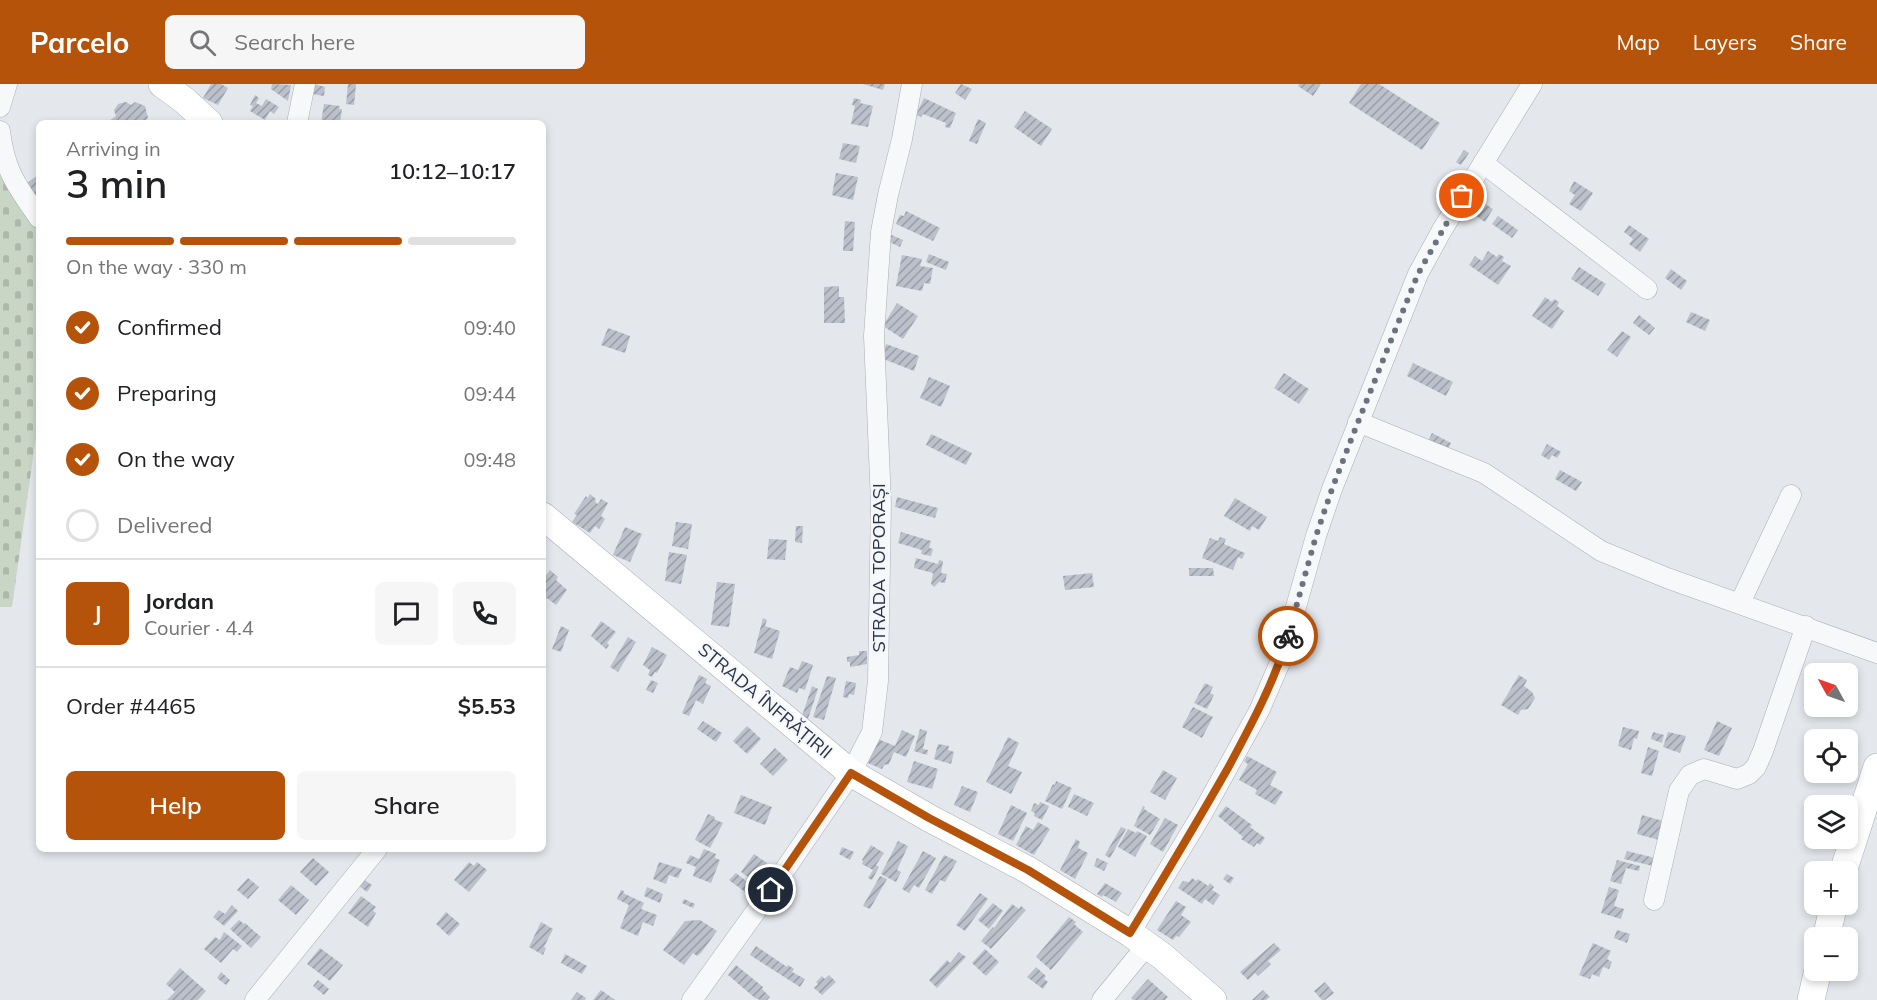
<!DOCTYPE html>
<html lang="en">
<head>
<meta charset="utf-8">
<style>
	body { margin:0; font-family:Mulish,sans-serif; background:#f6f6f6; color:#202124; height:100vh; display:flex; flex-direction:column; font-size:22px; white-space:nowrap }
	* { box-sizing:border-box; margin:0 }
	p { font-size:20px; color:#757577 }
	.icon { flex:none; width:33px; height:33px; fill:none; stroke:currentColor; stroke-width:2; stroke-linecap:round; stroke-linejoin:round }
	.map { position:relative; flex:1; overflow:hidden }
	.side { position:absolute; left:36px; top:36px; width:510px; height:732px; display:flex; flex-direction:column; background:#fff; border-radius:9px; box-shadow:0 3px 9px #0003 }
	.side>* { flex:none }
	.needle { width:39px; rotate:310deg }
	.fabs { position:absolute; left:1804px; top:579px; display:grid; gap:12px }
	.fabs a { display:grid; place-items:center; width:54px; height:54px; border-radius:9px; background:#fff; box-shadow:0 3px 9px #0003; font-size:30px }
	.pin { position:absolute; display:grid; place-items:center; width:51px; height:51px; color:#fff; margin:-26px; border:3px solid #fff; border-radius:50%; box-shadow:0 2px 6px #0007 }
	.courier { position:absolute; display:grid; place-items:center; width:60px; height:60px; margin:-30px; border:4px solid #b45309; border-radius:50%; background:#fff; color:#222; box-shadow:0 2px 8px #0007 }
	.headline em { font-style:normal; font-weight:600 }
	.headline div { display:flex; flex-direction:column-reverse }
	.headline { display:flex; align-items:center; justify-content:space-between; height:102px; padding:0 30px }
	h1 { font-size:39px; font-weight:600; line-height:45px }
	.bar { display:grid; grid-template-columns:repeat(4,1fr); gap:9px 6px; align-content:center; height:72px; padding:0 30px }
	.bar i { height:8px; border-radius:4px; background:#e0e0e0 }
	.bar .active { background:#b45309 }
	.bar p { grid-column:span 4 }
	.line { display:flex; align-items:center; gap:15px; padding:0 30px; border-top:2px solid #e0e0e0 }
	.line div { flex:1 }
	.round { display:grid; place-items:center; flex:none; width:63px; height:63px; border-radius:9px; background:#f6f6f6 }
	ol { padding:0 30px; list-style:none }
	li { display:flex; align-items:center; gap:18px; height:66px }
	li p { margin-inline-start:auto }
	li .icon { padding:6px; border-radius:50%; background:#b45309; color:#fff; stroke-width:4 }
	li:last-child { color:#757577 }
	li i { width:33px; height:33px; border:3px solid #e0e0e0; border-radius:50% }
	.primary-button { display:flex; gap:12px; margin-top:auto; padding:12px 30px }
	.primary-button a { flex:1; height:69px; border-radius:9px; background:#b45309; color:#fff; font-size:24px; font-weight:600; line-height:69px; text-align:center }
	.primary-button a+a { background:#f6f6f6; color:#202124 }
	header { display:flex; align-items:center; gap:36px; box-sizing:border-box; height:84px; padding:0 30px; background:#b45309; color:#fff }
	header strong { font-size:28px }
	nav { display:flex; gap:33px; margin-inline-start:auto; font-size:21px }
	.search { width:420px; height:54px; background:#f6f6f6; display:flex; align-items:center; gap:15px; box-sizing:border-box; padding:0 21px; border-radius:9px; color:#757577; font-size:22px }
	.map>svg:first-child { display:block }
	.cemetery { fill:url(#cemetery-stones) }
	.building { fill:url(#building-hatch) }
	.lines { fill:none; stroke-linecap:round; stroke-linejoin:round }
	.minor-casing { stroke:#a9aeb7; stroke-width:21 }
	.secondary-casing { stroke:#a9aeb7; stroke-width:28 }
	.minor { stroke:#f7f8fa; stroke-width:20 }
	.secondary { stroke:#fff; stroke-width:27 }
	.done { stroke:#6c737f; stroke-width:6; stroke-dasharray:0 10.8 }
	.route { stroke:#b45309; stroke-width:8 }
	.labels { text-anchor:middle; stroke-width:4.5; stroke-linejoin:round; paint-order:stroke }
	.street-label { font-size:18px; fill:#2b3445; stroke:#f4f6f9 }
</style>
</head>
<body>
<header>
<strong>Parcelo</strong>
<div class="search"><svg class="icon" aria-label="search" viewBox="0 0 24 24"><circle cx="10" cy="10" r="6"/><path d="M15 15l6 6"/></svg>Search here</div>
<nav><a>Map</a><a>Layers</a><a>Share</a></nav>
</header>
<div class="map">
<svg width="1877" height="916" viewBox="0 0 1877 916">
	<defs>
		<pattern id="cemetery-stones" width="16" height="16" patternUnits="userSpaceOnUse" patternTransform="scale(1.5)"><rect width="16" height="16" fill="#c9d6c5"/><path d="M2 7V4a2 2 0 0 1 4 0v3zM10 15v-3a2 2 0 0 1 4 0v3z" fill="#adb8ab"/></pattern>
		<pattern id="building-hatch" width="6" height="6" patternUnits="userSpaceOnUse" patternTransform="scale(1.5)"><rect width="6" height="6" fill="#bbc0ca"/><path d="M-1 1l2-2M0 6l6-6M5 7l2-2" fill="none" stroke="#989da6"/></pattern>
	</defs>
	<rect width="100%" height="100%" fill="#e4e7ec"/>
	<polygon class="cemetery" points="0,91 39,148 39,331 12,523 0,523"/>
	<g class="building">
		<polygon points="211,0 221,0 228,4 218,21 203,14"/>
		<polygon points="272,0 291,1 288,17 271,5"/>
		<polygon points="314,0 325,3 324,12 312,10"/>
		<polygon points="348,0 356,0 354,21 346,20"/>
		<polygon points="863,0 885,0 883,6"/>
		<polygon points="961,0 972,5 965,16 955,9"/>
		<polygon points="1299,0 1321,0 1313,12 1298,2"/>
		<polygon points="1361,0 1379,0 1440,39 1422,66 1349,19"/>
		<polygon points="255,11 259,14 256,19 262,22 266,15 279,23 274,30 270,27 265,36 250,27 253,22 250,21"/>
		<polygon points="854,14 861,16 860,19 873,22 868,43 851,40 855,22 852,21"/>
		<polygon points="924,14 956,29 950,44 945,43 946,39 923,30 921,33 916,31"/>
		<polygon points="126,18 131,21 135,18 145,22 148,34 142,39 106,39 116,32 114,26 118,20"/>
		<polygon points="324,20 340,22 339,25 342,25 340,39 321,39"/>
		<polygon points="1025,27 1052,45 1041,62 1014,43"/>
		<polygon points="978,35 986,39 977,60 969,57"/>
		<polygon points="843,59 860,62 856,79 839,75"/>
		<polygon points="1464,66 1469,69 1461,81 1456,78"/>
		<polygon points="836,89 858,93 853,116 832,111"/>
		<polygon points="39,90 39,117 26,100"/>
		<polygon points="1574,97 1593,109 1581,127 1569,120 1575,111 1569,107"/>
		<polygon points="1475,113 1493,125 1485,138 1467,126"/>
		<polygon points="906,127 940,144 933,157 896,140 900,131 904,132"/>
		<polygon points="1498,132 1518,146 1512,154 1492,140"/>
		<polygon points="845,137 855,138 853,167 843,167"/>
		<polygon points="1629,141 1649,155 1640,168 1629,160 1633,155 1624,148"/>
		<polygon points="887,149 903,156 900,163 885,156"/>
		<polygon points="1488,167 1497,173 1499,170 1504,173 1502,177 1511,182 1498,201 1469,181 1475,172 1482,177"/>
		<polygon points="929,170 949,178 946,186 926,178"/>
		<polygon points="902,171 922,175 920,182 933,184 930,200 924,199 922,207 896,202"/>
		<polygon points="1579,183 1606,200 1598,212 1571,195"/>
		<polygon points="1671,185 1687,197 1681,206 1665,194"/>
		<polygon points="839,202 839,213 844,213 845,239 824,239 824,203"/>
		<polygon points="1545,213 1552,218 1554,215 1559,218 1557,222 1564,227 1552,245 1532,232"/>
		<polygon points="897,219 918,232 903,255 883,242"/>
		<polygon points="1691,228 1710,236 1705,247 1686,238"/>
		<polygon points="1639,231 1655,244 1649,251 1633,239"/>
		<polygon points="608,244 630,252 625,269 601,261"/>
		<polygon points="1622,247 1631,253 1617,273 1607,266"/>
		<polygon points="886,260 919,272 914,287 881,274"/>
		<polygon points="1413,279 1453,298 1446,312 1407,292"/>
		<polygon points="1284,289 1309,305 1299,320 1274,304"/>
		<polygon points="929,293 950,302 941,323 920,314"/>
		<polygon points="1432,349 1451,359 1444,373 1425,363"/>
		<polygon points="931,350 972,369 966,381 926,361"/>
		<polygon points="1547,360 1561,368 1557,374 1552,371 1549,376 1541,371"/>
		<polygon points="1560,386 1582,398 1576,407 1555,395"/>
		<polygon points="590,410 596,415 595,418 598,420 601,415 608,419 601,432 605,435 599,445 595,442 590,449 572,438 577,431 574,430 586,412 588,414"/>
		<polygon points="897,413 938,424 935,434 895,423"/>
		<polygon points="1235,414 1267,433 1259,446 1252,442 1250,447 1224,432"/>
		<polygon points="676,438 692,440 688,465 672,462"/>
		<polygon points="796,442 803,442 802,459 795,458"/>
		<polygon points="625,443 642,450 630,478 613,471"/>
		<polygon points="901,448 931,457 929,464 933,465 931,472 921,470 922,466 898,459"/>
		<polygon points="1220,453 1226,455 1224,460 1245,469 1242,475 1238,473 1233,486 1202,474 1210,454 1218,457"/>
		<polygon points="769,455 787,456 785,476 767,475"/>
		<polygon points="669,468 687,471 681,500 665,497"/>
		<polygon points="916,474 938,480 939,476 943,477 941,489 947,490 945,499 939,498 934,503 931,500 933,489 914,484"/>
		<polygon points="1189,484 1213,484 1214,492 1189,492"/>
		<polygon points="550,486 558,493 556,496 567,506 556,521 547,514 543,519 543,495"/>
		<polygon points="1092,489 1094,503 1065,506 1063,492"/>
		<polygon points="717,498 735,500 729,543 711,541"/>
		<polygon points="763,534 767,536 765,542 780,547 772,575 754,569"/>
		<polygon points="601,537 616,548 607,559 609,561 606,565 591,552"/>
		<polygon points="561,542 569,546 561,568 552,565"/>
		<polygon points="628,553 636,558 618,588 610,583"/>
		<polygon points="652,563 667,571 657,589 655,588 652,593 648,591 650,586 643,581"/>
		<polygon points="859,567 867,567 867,580 850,583 850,578 847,578 847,573 859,571"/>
		<polygon points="802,577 813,581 805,606 799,604 797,609 782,602 790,583 798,586"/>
		<polygon points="699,591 707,595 705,599 711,602 703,620 696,616 689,632 682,629"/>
		<polygon points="1519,591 1527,596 1524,602 1532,608 1535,614 1528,625 1521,626 1518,631 1501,621"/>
		<polygon points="827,592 836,594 824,636 813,633"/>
		<polygon points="651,596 658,599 653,609 646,606"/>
		<polygon points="846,597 856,599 854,611 849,610 848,614 843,613"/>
		<polygon points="1205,599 1213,603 1210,609 1214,611 1207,625 1194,619"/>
		<polygon points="812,602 818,605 808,635 802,632"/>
		<polygon points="1193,623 1213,633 1202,654 1182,643"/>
		<polygon points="703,637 722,649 716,658 697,645"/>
		<polygon points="1717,637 1732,644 1719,672 1704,666"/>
		<polygon points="747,642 761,655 747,670 733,657"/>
		<polygon points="1623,643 1639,647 1637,655 1634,654 1631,666 1618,662"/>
		<polygon points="920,645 927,647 923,665 928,666 927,671 914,667"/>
		<polygon points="902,646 915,652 906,673 894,668 889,680 884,681 882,685 868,679 878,655 895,662"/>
		<polygon points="1653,648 1664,651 1662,659 1651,655"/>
		<polygon points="1668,648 1686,652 1680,669 1663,663"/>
		<polygon points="1008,653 1019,659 1008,682 1022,688 1011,710 986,698"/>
		<polygon points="938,660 949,662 948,666 954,668 951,680 934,675"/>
		<polygon points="1648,663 1659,667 1652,692 1641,689"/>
		<polygon points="775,664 788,676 773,692 760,680"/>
		<polygon points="1247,672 1277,688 1270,701 1283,708 1275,721 1255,710 1257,706 1239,696 1248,680 1244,677"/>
		<polygon points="914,677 938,685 932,705 907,698"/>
		<polygon points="1163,686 1177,694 1165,716 1150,708"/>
		<polygon points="1056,697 1072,704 1062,725 1045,717 1053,700 1055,701"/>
		<polygon points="962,702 978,708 970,728 954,721"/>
		<polygon points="1074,710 1094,719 1087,732 1068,723"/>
		<polygon points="741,711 772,723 765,741 734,729"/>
		<polygon points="1040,718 1049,722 1042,736 1034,732 1035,729 1031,727 1034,719 1039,721"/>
		<polygon points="1011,721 1027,729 1013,757 998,750"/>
		<polygon points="1143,722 1145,723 1144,725 1160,735 1150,751 1134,742"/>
		<polygon points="1226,722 1252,741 1250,743 1265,754 1260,761 1257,759 1254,763 1241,755 1243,753 1218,732"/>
		<polygon points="708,730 715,733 714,735 723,739 710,764 695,756"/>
		<polygon points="1642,731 1663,737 1659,756 1637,750"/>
		<polygon points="1165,734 1178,741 1163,768 1150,760"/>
		<polygon points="1038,738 1050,745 1034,771 1016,761 1026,742 1033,746"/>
		<polygon points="1121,743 1126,745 1110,774 1105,771"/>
		<polygon points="1128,745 1136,749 1137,747 1147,752 1135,773 1118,763"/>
		<polygon points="1076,755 1080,758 1078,764 1088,769 1075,795 1060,786"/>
		<polygon points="898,757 908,762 897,786 901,788 896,798 881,790"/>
		<polygon points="871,761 884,769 876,781 879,783 872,796 868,794 873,786 862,780 863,777 862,776"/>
		<polygon points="842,763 854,768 850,776 839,770"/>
		<polygon points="704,765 716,770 715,774 720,776 711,799 693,792 696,783 686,779 690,771 699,775"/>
		<polygon points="923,767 936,774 919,804 914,801 909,809 902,805"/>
		<polygon points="1627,767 1655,774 1653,782 1624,775"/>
		<polygon points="754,770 767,779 754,797 741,788"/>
		<polygon points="944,771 957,777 945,798 940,796 932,810 925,806"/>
		<polygon points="313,774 329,788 316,802 300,788"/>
		<polygon points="1097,774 1108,779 1104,787 1094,782"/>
		<polygon points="1617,776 1640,782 1639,787 1626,784 1621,800 1610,797"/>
		<polygon points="469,778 474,782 477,778 487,786 469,808 454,796"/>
		<polygon points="659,778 682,785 678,794 669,791 666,800 653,795"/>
		<polygon points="736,789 751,801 745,808 729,796"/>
		<polygon points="1227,790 1234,794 1230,800 1223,795"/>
		<polygon points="880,792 887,795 870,825 863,822"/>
		<polygon points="360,793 372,801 367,808 355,799"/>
		<polygon points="248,794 259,803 248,815 237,806"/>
		<polygon points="1192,794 1196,797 1198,795 1208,802 1210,799 1214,803 1212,806 1220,811 1213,821 1205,815 1202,820 1178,804 1183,797 1189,798"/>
		<polygon points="1105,799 1122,809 1116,818 1103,811 1102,813 1097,810"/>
		<polygon points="291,801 309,816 296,831 278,816"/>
		<polygon points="647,803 663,810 660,819 644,812"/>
		<polygon points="1609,803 1619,806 1614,822 1624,825 1621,835 1601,829"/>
		<polygon points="621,806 624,807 623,809 644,819 641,825 657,831 653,842 643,838 638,852 620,844 629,821 617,815"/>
		<polygon points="980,809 988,815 965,847 956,841"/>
		<polygon points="361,812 376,823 373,827 376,829 368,843 348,829"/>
		<polygon points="684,815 695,820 693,824 682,819"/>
		<polygon points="1176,817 1186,823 1181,831 1191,838 1179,853 1176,852 1173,856 1157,846"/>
		<polygon points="993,819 1003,827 989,845 978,836"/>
		<polygon points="1012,820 1019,825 1021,822 1026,826 991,865 981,857 993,843 994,844"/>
		<polygon points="232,821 238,827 224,842 213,833 219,826 225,830"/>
		<polygon points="446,828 460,840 449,852 436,840"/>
		<polygon points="1069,833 1076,838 1074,840 1083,848 1051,886 1036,873"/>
		<polygon points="239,836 244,840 245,839 261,853 251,864 230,845"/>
		<polygon points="700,836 717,847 701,869 697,872 693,869 684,881 663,866 685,837"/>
		<polygon points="541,838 553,845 544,863 546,864 543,871 529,863"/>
		<polygon points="1617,846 1630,850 1627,859 1614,854"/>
		<polygon points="224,848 242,862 237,868 233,865 221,879 204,865 215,853 220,856"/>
		<polygon points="1274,859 1281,866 1268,877 1271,880 1258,892 1255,889 1248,896 1240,888"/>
		<polygon points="1593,859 1611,867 1607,875 1612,878 1609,885 1603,883 1599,893 1592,890 1590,895 1579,891"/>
		<polygon points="756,862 787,883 788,881 794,885 792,888 805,895 800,903 750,871"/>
		<polygon points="320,864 343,881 330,897 307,880"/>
		<polygon points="985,865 999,878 986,892 972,879"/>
		<polygon points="959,868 966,873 937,904 929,896 947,876 950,879"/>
		<polygon points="565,870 587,882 582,890 561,879"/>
		<polygon points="736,881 763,903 762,905 770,913 767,916 760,916 755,914 728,891"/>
		<polygon points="1036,883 1046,892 1044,895 1048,898 1043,905 1027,893"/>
		<polygon points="180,884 206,907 198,916 167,916 175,908 166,900"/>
		<polygon points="221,888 230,896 226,901 217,894"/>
		<polygon points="829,891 836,898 822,911 814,904 818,900 816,898 822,892 825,895"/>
		<polygon points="1148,895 1168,913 1165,916 1133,916 1131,914"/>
		<polygon points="318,896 329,905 324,911 313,902"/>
		<polygon points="1325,898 1334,909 1325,916 1322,916 1314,907"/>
		<polygon points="601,906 615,916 593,916"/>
		<polygon points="1263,906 1270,913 1266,916 1252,916"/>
		<polygon points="577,908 586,914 585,916 571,916"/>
	</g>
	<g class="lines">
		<defs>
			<g id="minor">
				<polyline points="0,23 7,0"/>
				<polyline points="297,39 305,0"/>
				<path d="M0,47C5,88 17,102 39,134"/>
				<polyline points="1483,79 1647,205"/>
				<polyline points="1358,338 1484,389 1601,467 1667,494 1877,569"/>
				<polyline points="1740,519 1791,411"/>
				<polyline points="1654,816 1679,707 1690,691 1704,685 1737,695 1749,690 1756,683 1763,667 1806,542"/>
				<polyline points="1130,849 1202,730 1260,625 1281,576 1316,452 1332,405 1418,190 1442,146 1532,0"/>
				<polyline points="255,916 377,765"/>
				<polyline points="692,916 771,806 851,689 872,648 878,597 881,419 874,252 881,148 888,111 902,55 912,0"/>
				<polyline points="1102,916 1147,861"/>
			</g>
			<g id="secondary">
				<polyline points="162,0 184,16 209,39"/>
				<polyline points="543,432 851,689 929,734 1028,786 1130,849 1162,872 1213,916"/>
				<polyline points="1843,788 1877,683"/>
				<polyline points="1826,854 1834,820"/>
				<polyline points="1811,916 1818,886"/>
			</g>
		</defs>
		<use href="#minor" class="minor-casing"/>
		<use href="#secondary" class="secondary-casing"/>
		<use href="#minor" class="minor"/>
		<use href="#secondary" class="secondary"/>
	</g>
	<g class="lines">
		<polyline class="done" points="1288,552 1316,452 1332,405 1358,338 1418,190 1462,112"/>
		<path class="route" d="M771,806L851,689L929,734L1028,786L1130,849C1163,795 1196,740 1228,684C1251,641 1274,599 1288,552"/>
	</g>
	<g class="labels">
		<g class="street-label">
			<text transform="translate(879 484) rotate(-90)" y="6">STRADA TOPORAȘI</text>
			<text transform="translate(765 617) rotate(40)" y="6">STRADA ÎNFRĂȚIRII</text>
		</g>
	</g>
</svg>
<div class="fabs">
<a><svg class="needle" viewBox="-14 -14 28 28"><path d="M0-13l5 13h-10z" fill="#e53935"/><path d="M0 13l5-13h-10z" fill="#757577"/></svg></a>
<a><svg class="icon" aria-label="locate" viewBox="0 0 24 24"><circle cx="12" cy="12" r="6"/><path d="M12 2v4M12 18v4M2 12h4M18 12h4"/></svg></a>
<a><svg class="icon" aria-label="layers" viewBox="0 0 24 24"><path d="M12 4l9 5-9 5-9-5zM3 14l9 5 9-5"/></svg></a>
<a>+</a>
<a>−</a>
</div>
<div class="pin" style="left:1462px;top:112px;background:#ea580c"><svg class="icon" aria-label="bag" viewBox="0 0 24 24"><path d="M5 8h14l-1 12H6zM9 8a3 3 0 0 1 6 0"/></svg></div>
<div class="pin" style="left:771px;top:806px;background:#1f2937"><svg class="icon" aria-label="home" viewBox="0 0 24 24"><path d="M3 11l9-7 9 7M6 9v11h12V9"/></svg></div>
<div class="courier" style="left:1288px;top:552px"><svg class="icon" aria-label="bike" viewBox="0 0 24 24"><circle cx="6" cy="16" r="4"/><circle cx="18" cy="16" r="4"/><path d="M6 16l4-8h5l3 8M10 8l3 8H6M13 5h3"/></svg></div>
<section class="side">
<div class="headline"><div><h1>3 min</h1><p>Arriving in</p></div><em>10:12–10:17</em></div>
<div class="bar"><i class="active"></i><i class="active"></i><i class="active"></i><i></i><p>On the way · 330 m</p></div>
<ol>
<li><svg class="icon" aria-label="check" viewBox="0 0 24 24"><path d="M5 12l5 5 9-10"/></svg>Confirmed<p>09:40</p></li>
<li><svg class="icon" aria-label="check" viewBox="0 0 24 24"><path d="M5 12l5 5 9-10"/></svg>Preparing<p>09:44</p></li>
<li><svg class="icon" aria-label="check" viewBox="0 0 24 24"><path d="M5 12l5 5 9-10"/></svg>On the way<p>09:48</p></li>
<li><i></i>Delivered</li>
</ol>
<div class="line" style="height:108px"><b class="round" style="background:#b45309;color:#fff">J</b><div><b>Jordan</b><p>Courier · 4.4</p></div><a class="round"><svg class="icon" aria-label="chat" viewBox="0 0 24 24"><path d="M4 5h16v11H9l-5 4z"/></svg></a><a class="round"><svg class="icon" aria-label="phone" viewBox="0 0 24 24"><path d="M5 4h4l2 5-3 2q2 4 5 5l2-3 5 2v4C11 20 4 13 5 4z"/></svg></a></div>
<div class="line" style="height:78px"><div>Order #4465</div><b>$5.53</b></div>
<div class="primary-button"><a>Help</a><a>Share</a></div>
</section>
</div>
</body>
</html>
